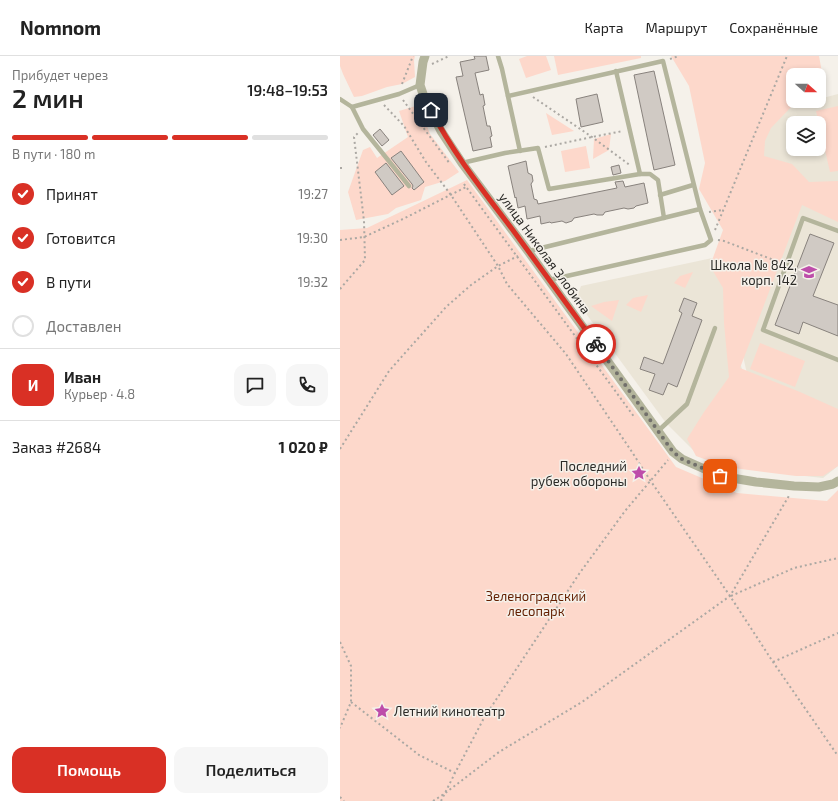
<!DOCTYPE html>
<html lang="ru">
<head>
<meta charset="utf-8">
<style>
	body { margin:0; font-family:"Exo 2",sans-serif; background:#f6f6f6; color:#222; height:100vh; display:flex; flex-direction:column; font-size:15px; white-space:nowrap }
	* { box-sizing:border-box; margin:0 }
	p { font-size:13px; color:#767676 }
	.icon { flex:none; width:22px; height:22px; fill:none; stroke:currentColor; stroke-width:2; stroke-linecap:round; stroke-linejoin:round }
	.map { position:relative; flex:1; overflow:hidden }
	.sheet { display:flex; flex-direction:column; background:#fff; width:340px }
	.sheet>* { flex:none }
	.needle { width:26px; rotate:111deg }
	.controls { position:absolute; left:446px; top:12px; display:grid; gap:8px }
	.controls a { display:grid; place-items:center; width:40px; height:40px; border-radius:8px; background:#fff; box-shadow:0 2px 6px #0003; font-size:20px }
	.pin { position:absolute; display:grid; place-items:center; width:34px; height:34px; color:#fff; margin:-17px; border-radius:8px; box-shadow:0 2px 6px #0006 }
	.courier { position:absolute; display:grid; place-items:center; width:40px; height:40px; margin:-20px; border:3px solid #d93025; border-radius:50%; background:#fff; color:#222; box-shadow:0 1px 5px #0007 }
	.overview em { font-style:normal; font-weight:600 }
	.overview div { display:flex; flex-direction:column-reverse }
	.overview { display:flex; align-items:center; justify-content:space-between; height:68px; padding:0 12px }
	h1 { font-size:26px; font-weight:600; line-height:30px }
	.bar { display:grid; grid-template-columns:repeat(4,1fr); gap:6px 4px; align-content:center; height:48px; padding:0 12px }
	.bar i { height:5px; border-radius:3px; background:#e0e0e0 }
	.bar .on { background:#d93025 }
	.bar p { grid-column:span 4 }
	.line { display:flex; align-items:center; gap:10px; padding:0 12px; border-top:1px solid #e0e0e0 }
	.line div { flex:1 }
	.round { display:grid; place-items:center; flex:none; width:42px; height:42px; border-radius:12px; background:#f6f6f6 }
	ol { padding:0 12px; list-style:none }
	li { display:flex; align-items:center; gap:12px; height:44px }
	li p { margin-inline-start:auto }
	li .icon { padding:4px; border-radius:50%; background:#d93025; color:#fff; stroke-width:4 }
	li:last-child { color:#767676 }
	li i { width:22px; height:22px; border:2px solid #e0e0e0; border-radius:50% }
	.action { display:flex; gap:8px; margin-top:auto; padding:8px 12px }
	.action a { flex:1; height:46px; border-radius:12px; background:#d93025; color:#fff; font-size:16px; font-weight:600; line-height:46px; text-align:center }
	.action a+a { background:#f6f6f6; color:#222 }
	header { display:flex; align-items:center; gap:24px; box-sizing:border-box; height:56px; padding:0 20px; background:#fff; border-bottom:1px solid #e0e0e0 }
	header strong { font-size:19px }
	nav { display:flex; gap:22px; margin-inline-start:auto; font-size:14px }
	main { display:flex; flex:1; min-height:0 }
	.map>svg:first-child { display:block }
	.built { fill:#ebe5d7; fill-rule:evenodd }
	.green { fill:#fdd8cb }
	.building { fill:#d0cac4; stroke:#88827d }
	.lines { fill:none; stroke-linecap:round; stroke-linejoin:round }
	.path { stroke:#aba8a3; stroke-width:2; stroke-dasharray:2 3; stroke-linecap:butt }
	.service { stroke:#b4b59c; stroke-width:4.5 }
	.minor { stroke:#b4b59c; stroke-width:9 }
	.done { stroke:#72706b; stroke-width:4; stroke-dasharray:0 7.2 }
	.route { stroke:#d93025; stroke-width:5 }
	.labels { text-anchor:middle; stroke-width:3; stroke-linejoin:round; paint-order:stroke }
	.street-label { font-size:13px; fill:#2b2a27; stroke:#f5f1ea }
	.poi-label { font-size:13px; fill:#2b2a27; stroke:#f5f1ea; text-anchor:end }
	.park-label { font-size:13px; fill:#631f00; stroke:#f5f1ea }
</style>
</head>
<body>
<header>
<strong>Nomnom</strong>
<nav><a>Карта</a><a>Маршрут</a><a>Сохранённые</a></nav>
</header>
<main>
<section class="sheet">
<div class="overview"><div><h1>2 мин</h1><p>Прибудет через</p></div><em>19:48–19:53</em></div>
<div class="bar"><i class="on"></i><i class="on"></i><i class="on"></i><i></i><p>В пути · 180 m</p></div>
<ol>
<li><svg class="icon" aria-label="check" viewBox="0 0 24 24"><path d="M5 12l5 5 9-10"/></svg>Принят<p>19:27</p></li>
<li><svg class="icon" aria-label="check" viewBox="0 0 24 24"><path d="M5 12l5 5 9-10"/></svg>Готовится<p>19:30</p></li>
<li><svg class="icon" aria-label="check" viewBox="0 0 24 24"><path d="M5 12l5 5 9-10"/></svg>В пути<p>19:32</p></li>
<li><i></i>Доставлен</li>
</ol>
<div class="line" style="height:72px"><b class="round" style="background:#d93025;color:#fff">И</b><div><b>Иван</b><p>Курьер · 4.8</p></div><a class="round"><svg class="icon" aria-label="chat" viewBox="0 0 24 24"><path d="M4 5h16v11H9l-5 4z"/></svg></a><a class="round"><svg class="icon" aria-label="phone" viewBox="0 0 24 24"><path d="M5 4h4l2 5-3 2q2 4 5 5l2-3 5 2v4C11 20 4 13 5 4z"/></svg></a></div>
<div class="line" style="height:52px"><div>Заказ #2684</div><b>1 020 ₽</b></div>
<div class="action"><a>Помощь</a><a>Поделиться</a></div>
</section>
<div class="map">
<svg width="498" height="745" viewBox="0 0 498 745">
	<rect width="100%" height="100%" fill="#f5f1ea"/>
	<g class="built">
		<path d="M498,38V410L483,422L429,416L380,197L435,54L471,45H479V43ZM453,67H479V93H453Z"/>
		<polygon points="377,201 424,413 354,395 326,367 236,244 241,230"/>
	</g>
	<g class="green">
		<polygon points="0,0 75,0 74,4 75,21 62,28 47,31 22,40 14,41 3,18 0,10"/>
		<polygon points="187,0 206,0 211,14 186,22 179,3"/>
		<polygon points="214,0 301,0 301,2 218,19"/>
		<polygon points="331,0 479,0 483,22 479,28 479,19 453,19 453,45 461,45 453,49 431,72 425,85 424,100 452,108 469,126 498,125 498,166 462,149 400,312 460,336 498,353 498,410 483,420 456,420 386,411 356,400 347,383 364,356 389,321 384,267 383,232 370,210 383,174 359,133 365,107 349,30"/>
		<polygon points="79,49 90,78 119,116 105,125 85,131 81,144 56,152 48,158 16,164 8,136 23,94 30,91 37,102 68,81 59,55"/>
		<polygon points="498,50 498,115 490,116 476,55"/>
		<polygon points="206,57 234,75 212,79"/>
		<polygon points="271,78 269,94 253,103 254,83"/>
		<polygon points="246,90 250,112 225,116 221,95"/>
		<polygon points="127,124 336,411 397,437 487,445 498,434 498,745 0,745 0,174 27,172"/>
		<polygon points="353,216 345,232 334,227 340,220"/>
		<polygon points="308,239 301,256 286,249 293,242"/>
		<polygon points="279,244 272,265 251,250 264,246"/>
		<polygon points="420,287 465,305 455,331 410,313"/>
	</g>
	<g class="building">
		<polygon points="134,0 146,0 149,14 135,17 140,39 143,38 145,49 143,50 147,70 150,70 152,80 150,81 152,91 133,95 116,21 123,20 120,6 135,3"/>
		<polygon points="314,15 335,109 314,114 294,19"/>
		<polygon points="257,38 263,66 241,71 236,43"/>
		<polygon points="40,73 49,84 42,90 33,79"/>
		<polygon points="61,95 84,126 74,134 72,132 73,130 72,128 51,102"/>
		<polygon points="186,105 188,117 192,119 193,125 191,128 194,143 197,144 198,148 277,132 275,126 283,125 285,131 304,127 308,147 296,150 294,152 288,153 284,152 265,156 263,159 257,159 254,158 234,162 232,165 226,167 222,165 211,167 210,166 201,168 200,160 187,163 185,150 178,152 176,141 175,142 168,110"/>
		<polygon points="46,107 64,130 52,139 35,116"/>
		<polygon points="279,109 281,117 273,119 271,111"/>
		<polygon points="470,178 494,187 473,240 498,249 498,280 463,266 459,278 435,269"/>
		<polygon points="344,242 357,247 352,260 362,264 337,331 328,327 323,339 309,334 315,318 300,313 304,301 323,308 342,257 339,255"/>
	</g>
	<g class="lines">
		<g class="path">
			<polyline points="330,3 339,0"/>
			<polyline points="92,8 109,0"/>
			<polyline points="62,28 73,0"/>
			<polyline points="193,41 252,81 291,110"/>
			<polyline points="63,44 110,108"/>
			<polyline points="44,49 64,70 86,106 111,139 158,210 167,228 226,298 292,396 310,424 390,540 433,606 498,700"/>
			<polyline points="205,91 252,81 283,75"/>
			<polyline points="0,112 4,112"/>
			<polyline points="124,128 295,362"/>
			<polyline points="369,156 383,154"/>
			<polyline points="375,174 447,0"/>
			<polyline points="0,184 24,181 65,162 126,131"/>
			<polyline points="378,184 384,185 439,206"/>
			<polyline points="0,233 25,204 24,165 14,81 18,77"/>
			<polyline points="0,393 49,315 106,251 131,229 158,210 178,200"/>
			<polyline points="391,540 454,512 498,502"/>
			<polyline points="0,586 11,610 11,646 0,672"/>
			<polyline points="433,606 498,577"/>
			<polyline points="11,646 79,699 115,717"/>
			<polyline points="0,741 4,745"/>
			<polyline points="93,745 104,738 159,696 242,646 390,540 450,438"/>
			<polyline points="101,745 115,717 144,662 239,518 285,455 328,404"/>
		</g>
		<g class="service">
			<polyline points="158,0 162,13 180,95"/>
			<polyline points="276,15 300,118"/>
			<polyline points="168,40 323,5 360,153 371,184 365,189 209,224"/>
			<polyline points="0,43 12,51 23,73 69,130"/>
			<polyline points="12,51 59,38 80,29"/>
			<polyline points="122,107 165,97 198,92 209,133 300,118 310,118 318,124 324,162"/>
			<polyline points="320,139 353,129"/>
			<polyline points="498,175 463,162 423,274 498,304"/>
			<polyline points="189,195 360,153"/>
			<polyline points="318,375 347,348 375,272"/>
		</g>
		<polyline class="minor" points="85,0 83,6 80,29 85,44 101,75 122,107 188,195 333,396 342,403 380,420 416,426 454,430 479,431 493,428 498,425"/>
	</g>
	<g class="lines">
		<polyline class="done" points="256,288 333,396 342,403 380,420"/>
		<path class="route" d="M91,54C114,99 145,137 175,177C202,214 229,251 256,288"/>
	</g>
	<defs>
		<symbol id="school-bare" viewBox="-9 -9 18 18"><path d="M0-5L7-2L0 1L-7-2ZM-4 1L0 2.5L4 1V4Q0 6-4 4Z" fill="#bd4daa" stroke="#f5f1ea" stroke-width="2.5" paint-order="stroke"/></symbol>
		<symbol id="sight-bare" viewBox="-9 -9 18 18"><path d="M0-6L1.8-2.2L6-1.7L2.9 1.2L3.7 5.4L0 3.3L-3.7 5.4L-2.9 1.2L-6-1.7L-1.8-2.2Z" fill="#bd4daa" stroke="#f5f1ea" stroke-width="2.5" paint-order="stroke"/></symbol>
	</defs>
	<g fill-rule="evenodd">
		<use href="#school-bare" x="458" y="205" width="22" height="22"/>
		<use href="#sight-bare" x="288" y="406" width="22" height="22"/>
		<use href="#sight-bare" x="31" y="644" width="22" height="22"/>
	</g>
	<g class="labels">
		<g class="street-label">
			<text transform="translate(205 197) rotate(54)" y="5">улица Николая Злобина</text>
		</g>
		<g class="poi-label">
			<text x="457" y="214">Школа № 842,<tspan x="457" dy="15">корп. 142</tspan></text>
			<text x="287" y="415">Последний<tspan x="287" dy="15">рубеж обороны</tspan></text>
			<text x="54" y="660" text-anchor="start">Летний кинотеатр</text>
		</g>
		<g class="park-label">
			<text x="196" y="545">Зеленоградский<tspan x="196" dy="15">лесопарк</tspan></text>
		</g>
	</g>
</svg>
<div class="controls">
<a><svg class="needle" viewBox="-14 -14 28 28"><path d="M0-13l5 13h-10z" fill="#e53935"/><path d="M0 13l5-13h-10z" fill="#767676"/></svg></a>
<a><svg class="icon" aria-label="layers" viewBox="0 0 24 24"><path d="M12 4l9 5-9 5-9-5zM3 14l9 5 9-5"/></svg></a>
</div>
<div class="pin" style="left:380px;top:420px;background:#ea580c"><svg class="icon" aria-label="bag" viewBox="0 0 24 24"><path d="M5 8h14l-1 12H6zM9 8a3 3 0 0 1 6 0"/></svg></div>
<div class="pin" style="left:91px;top:54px;background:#1f2937"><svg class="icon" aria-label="home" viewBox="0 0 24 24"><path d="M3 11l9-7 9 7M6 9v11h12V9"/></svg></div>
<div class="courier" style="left:256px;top:288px"><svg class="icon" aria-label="bike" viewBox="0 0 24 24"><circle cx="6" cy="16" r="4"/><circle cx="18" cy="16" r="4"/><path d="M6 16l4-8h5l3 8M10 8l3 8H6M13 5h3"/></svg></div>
</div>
</main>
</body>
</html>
